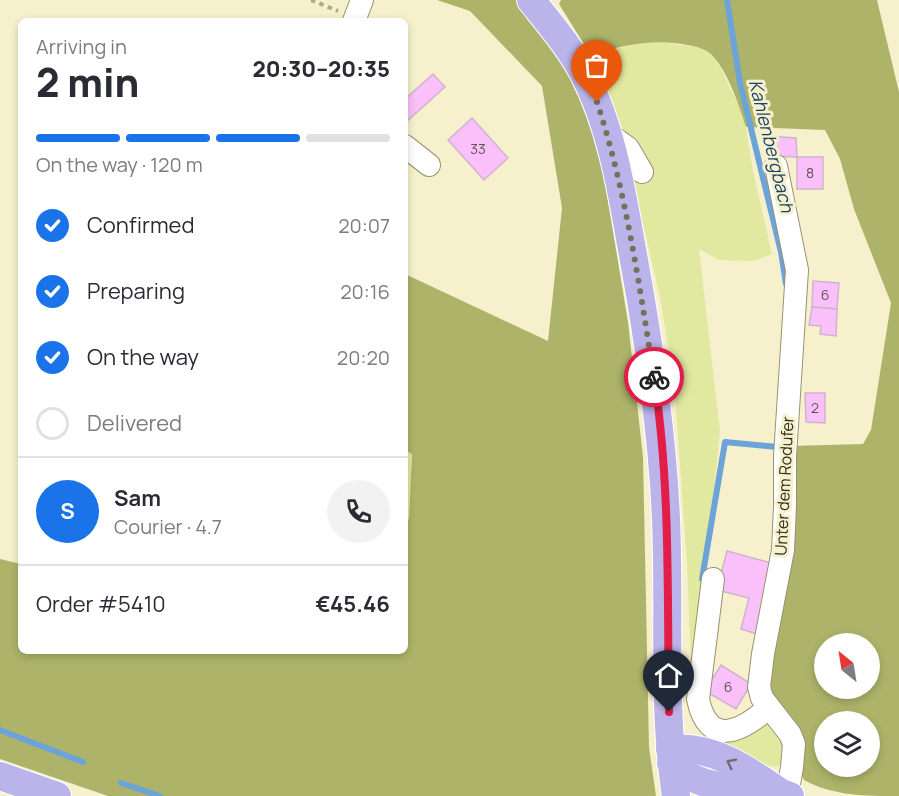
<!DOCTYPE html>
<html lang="en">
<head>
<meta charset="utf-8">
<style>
	body { margin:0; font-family:Manrope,sans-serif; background:#f2f2f3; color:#2b2b33; height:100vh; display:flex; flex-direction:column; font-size:22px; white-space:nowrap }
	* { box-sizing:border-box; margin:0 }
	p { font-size:20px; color:#7c7c81 }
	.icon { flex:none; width:33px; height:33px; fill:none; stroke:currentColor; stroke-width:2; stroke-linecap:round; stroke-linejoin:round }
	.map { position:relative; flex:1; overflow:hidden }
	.drawer { position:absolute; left:18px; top:18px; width:390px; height:636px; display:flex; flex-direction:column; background:#fff; border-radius:9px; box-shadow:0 3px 9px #0003 }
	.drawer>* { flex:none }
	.needle { width:39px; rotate:330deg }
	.fabs { position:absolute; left:814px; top:633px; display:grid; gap:12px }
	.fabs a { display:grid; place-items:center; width:66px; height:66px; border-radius:50%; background:#fff; box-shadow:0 3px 9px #0003; font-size:30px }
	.pin { position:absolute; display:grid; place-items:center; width:51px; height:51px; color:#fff; margin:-62px -26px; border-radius:50% 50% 50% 0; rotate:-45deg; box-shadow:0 0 6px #0007 }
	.pin .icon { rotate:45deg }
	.courier { position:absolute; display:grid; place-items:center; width:60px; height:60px; margin:-30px; border:4px solid #e11d48; border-radius:50%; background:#fff; color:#222; box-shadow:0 2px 8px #0007 }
	.overview em { font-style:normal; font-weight:800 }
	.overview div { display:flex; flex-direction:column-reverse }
	.overview { display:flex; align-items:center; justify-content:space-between; height:102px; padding:0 18px }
	h1 { font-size:39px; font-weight:800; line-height:45px }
	.bar { display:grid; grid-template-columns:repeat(4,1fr); gap:9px 6px; align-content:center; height:72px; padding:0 18px }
	.bar i { height:8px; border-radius:4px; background:#e1e1e2 }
	.bar .current { background:#1a73e8 }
	.bar p { grid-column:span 4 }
	.line { display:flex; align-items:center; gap:15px; padding:0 18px; border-top:2px solid #e1e1e2 }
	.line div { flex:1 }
	.round { display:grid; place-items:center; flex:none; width:63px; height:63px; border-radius:32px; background:#f2f2f3 }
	ol { padding:0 18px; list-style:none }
	li { display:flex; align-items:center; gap:18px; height:66px }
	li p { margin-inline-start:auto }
	li .icon { padding:6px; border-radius:50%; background:#1a73e8; color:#fff; stroke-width:4 }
	li:last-child { color:#7c7c81 }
	li i { width:33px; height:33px; border:3px solid #e1e1e2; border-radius:50% }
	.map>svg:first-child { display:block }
	.green { fill:#e1e9a0 }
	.forest { fill:#adb469; fill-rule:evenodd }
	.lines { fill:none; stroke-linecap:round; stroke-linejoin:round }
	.stream { stroke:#6ca3d9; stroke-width:6 }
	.building { fill:#fac0f9; stroke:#cfb4cf; stroke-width:1.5 }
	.minor-casing { stroke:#989270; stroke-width:24 }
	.major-casing { stroke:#fff; stroke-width:30 }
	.path { stroke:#aca88c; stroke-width:4; stroke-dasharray:4.5 4.5; stroke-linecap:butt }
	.minor { stroke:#fff; stroke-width:22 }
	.major { stroke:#bab4eb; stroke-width:28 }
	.oneway { stroke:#6e6a7b }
	.done { stroke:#75725c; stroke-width:6; stroke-dasharray:0 10.8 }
	.route { stroke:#e11d48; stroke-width:8 }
	.labels { text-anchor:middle; stroke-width:6; stroke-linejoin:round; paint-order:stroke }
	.number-label { font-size:14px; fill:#625256 }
	.street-label { font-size:16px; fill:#2f2d1f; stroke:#f6f1cc }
	.water-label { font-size:18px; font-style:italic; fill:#184165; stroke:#f6f1cc }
</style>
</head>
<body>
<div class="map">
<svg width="899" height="796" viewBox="0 0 899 796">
	<rect width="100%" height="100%" fill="#f6f1cc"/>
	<g class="green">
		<polygon points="653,41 696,47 711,53 719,65 738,104 746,127 753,171 772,254 753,261 719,260 699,249 720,431 698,647 697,720 763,724 769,723 786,740 783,763 776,767 763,766 717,745 702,735 693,714 687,563 674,382 660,297 626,151 612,102 590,54"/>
		<polygon points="405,450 412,454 409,520 405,520"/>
	</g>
	<g class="forest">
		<polygon points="437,0 517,0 553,40 571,70 594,133 603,171 628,322 643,457 649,747 656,796 108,796 0,759 0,559 21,564 21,651 405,651 405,520 409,519 412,454 405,450 405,274 548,341 562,208 542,86 470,11"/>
		<path d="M561,0H877L899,92V796C866,796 833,796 804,780L766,698L791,446L863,444L871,430L891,303L854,209L840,159L825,130L746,127C738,103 729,74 712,55C706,49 695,46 687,45C653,38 623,46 590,54L559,4ZM825,644H870V688H825ZM825,722H870V766H825Z"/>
	</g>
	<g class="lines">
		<g class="stream">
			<polyline points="727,0 740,83 781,252 786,284"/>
			<polyline points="702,579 725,442 777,447 778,442"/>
			<polyline points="0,730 83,762"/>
			<polyline points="121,783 160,796"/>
		</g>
	</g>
	<g class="building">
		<polygon points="433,74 445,87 405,123 405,99"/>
		<polygon points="472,118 508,158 484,180 448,140"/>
		<polygon points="768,136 796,138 797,157 769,156"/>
		<rect x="797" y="157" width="26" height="32"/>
		<polygon points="813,281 839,283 837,309 812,307"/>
		<polygon points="812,307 837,309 836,336 820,334 821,326 809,325"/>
		<polygon points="805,393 825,393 825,423 806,422"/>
		<polygon points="727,551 775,564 757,634 741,629 749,598 717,590"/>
		<polygon points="721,665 751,684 736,709 705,691"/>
	</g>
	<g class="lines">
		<defs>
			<g id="minor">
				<polyline points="354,21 362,0"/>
				<polyline points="607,133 628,148 642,172"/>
				<polyline points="405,146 429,165"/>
				<polyline points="776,166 797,270 785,456 785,506 783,550 763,654 759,687 762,698 790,734 794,744 792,767 787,795"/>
				<path d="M713,579L698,699C708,748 741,732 768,708"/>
			</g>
			<g id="major">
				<path d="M531,0C550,24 570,47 584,74C611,126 621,187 631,244C648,335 662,426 666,519C670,611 662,705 676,796"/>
				<path d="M670,749C713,745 747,769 781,793"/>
				<polyline points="671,763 688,776 705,783 752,793 781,793 790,796"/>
				<polyline points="0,776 57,796"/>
			</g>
		</defs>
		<use href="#minor" class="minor-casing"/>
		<use href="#major" class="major-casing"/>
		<polyline class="path" points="311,0 338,11"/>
		<use href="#minor" class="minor"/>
		<use href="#major" class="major"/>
	</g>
	<defs><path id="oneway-chevron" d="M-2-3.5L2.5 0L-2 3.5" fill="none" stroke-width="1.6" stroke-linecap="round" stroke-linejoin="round" transform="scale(1.5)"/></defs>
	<use class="oneway" href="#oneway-chevron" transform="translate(731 763) rotate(-153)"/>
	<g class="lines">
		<path class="done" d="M597,102C626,191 639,284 654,377"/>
		<path class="route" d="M654,377C671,487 667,600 669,712"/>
	</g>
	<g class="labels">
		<g class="number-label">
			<text x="478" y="154">33</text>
			<text x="810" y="178">8</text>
			<text x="825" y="300">6</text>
			<text x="815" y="413">2</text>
			<text x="728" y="692">6</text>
		</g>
		<g class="street-label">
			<text transform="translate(784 486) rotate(-87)" y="6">Unter dem Rodufer</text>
		</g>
		<g class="water-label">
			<text transform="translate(771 146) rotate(76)" y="6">Kahlenbergbach</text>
		</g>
	</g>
</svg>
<div class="fabs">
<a><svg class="needle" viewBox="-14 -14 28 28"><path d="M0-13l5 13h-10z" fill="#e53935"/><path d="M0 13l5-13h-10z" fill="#7c7c81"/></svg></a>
<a><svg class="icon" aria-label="layers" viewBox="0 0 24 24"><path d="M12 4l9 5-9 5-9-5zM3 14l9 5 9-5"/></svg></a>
</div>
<div class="pin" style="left:597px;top:102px;background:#ea580c"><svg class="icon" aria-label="bag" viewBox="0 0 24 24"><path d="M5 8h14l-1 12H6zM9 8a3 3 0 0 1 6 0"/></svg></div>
<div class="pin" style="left:669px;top:712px;background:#1f2937"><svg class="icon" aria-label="home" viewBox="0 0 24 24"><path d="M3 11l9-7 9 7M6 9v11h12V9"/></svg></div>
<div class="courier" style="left:654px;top:377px"><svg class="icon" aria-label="bike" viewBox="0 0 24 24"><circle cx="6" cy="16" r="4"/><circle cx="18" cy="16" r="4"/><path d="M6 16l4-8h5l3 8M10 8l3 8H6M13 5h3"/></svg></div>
<section class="drawer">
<div class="overview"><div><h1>2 min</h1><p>Arriving in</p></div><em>20:30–20:35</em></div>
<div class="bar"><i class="current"></i><i class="current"></i><i class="current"></i><i></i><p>On the way · 120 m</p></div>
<ol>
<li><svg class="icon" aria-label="check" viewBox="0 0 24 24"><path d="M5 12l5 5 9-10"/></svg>Confirmed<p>20:07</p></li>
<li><svg class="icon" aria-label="check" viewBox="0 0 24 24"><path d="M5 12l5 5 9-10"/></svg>Preparing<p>20:16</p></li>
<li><svg class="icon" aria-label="check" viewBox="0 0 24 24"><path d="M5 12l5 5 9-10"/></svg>On the way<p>20:20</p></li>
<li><i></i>Delivered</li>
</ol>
<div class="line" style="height:108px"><b class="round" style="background:#1a73e8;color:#fff">S</b><div><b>Sam</b><p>Courier · 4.7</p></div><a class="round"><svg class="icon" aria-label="phone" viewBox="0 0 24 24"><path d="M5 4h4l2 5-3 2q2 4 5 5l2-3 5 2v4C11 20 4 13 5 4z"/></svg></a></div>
<div class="line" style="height:78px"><div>Order #5410</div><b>€45.46</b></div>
</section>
</div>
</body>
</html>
